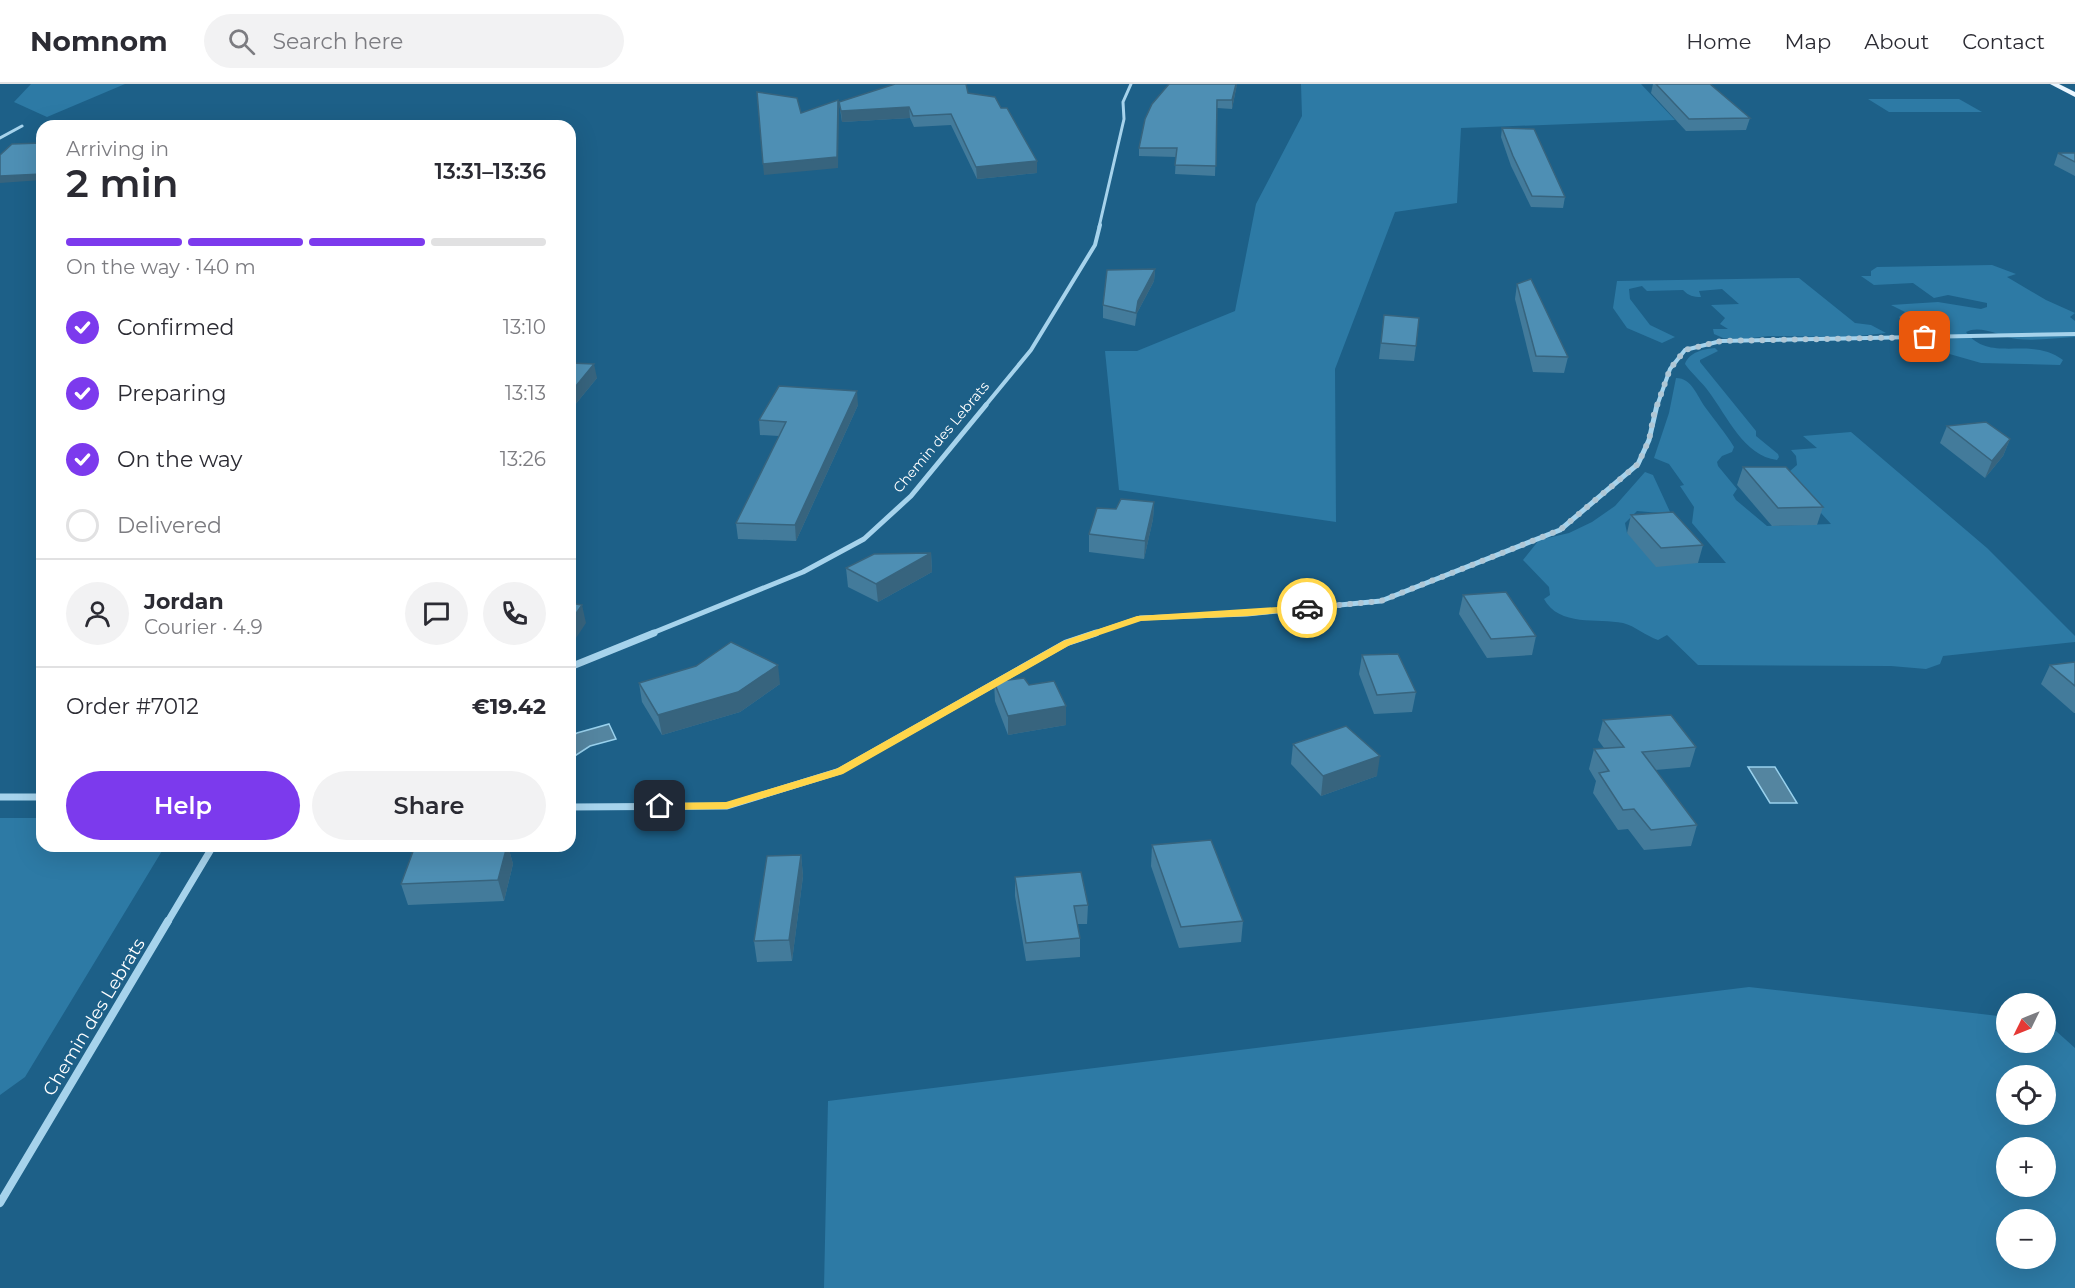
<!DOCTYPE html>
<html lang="en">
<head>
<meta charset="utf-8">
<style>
	body { margin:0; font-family:Montserrat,sans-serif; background:#f2f2f3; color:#2b2b33; height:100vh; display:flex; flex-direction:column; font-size:22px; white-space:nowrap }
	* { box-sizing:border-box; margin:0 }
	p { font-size:20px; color:#7c7c81 }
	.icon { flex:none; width:33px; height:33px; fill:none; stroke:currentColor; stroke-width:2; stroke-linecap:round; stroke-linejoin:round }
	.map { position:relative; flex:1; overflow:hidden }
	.side { position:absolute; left:36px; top:36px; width:540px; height:732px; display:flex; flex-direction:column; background:#fff; border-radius:18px; box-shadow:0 6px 24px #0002 }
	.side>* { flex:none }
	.needle { width:39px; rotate:227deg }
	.fabs { position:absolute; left:1996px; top:909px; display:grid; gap:12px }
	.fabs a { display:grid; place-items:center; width:60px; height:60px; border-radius:50%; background:#fff; box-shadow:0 6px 24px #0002; font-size:30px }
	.pin { position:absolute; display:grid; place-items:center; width:51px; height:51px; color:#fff; margin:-26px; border-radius:12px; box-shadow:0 3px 9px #0006 }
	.courier { position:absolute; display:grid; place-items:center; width:60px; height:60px; margin:-30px; border:4px solid #ffd54a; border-radius:50%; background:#fff; color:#222; box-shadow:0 2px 8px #0007 }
	.headline em { font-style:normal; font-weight:600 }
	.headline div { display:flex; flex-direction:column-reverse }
	.headline { display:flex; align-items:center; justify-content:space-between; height:102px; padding:0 30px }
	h1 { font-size:39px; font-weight:600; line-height:45px }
	.bar { display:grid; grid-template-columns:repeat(4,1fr); gap:9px 6px; align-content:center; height:72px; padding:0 30px }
	.bar i { height:8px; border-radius:4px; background:#e1e1e2 }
	.bar .selected { background:#7c3aed }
	.bar p { grid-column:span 4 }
	.line { display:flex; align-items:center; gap:15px; padding:0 30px; border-top:2px solid #e1e1e2 }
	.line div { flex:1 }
	.round { display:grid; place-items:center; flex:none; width:63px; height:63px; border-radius:32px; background:#f2f2f3 }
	ol { padding:0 30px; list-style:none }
	li { display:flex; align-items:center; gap:18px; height:66px }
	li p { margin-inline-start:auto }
	li .icon { padding:6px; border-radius:50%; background:#7c3aed; color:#fff; stroke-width:4 }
	li:last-child { color:#7c7c81 }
	li i { width:33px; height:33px; border:3px solid #e1e1e2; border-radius:50% }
	.button { display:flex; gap:12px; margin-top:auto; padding:12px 30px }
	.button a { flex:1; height:69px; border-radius:36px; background:#7c3aed; color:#fff; font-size:24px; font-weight:600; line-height:69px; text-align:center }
	.button a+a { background:#f2f2f3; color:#2b2b33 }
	header { display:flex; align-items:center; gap:36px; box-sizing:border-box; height:84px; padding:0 30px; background:#fff; border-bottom:2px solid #e1e1e2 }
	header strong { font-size:28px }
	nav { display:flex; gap:33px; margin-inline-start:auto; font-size:21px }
	.search { width:420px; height:54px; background:#f2f2f3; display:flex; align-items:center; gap:15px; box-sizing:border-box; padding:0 21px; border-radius:33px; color:#7c7c81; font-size:22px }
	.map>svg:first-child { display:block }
	.green { fill:#2d7aa5; fill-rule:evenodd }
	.water { fill:#5485a0; stroke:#99d1ed; stroke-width:1.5 }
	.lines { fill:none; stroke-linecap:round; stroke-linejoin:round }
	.street-far4 { stroke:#a6d3ec; stroke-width:3 }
	.street-far3 { stroke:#a6d3ec; stroke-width:4 }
	.street-far2 { stroke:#a6d3ec; stroke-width:5 }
	.street-far1 { stroke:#a6d3ec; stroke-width:7 }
	.street { stroke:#a6d3ec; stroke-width:8 }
	.primary { fill:#ebf6ff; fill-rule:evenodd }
	.wall { fill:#437b9b }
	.shaded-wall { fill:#37647e }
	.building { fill:#4e8fb4; stroke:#37647e; stroke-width:1.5 }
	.route { fill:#ffd54a }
	.done { stroke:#b0c7d5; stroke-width:6; stroke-dasharray:0 10.8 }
	.labels { text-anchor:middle; stroke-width:4.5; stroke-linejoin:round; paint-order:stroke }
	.far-street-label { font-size:14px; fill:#fff; stroke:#1d6088 }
	.near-street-label { font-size:18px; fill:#fff; stroke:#1d6088 }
</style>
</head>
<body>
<header>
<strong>Nomnom</strong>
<div class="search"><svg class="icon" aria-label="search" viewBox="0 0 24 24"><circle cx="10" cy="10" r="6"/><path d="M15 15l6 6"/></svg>Search here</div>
<nav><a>Home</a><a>Map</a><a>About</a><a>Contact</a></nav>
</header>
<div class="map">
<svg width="2075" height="1204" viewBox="0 0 2075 1204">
	<rect width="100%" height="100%" fill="#1d6088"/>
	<g class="green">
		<polygon points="31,0 125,0 47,33 14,18"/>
		<polygon points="1301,0 1641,0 1675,36 1461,44 1457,119 1395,128 1335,285 1336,438 1119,406 1105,267 1137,267 1235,227 1256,120 1302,32"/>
		<polygon points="1868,15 1959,15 1982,28 1889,28"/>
		<path d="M1992,181L2016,190L2007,193L2046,216L2075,229L2070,233L2075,237V253C2056,254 2036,257 2017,255C2002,253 1980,240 1966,248C1990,280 2030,251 2063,276L2060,281L1981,279L1946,269L1928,255L1899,246L1904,240L1899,233L1905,228L1891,221L1938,218L1981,225L1987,223V219L1948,211L1934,214L1913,199L1874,201L1861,192H1871V187L1877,183Z"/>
		<path d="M1799,194L1855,239L1871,241L1886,249L1849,253L1768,252L1744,255L1723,254L1714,250L1713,245H1728L1720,240L1725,234L1711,221L1739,220L1722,205L1699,207L1701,213C1693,213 1689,212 1683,206L1647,207L1642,202L1629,205L1630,215L1650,241L1675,253L1662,259L1627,244L1613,224L1617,197Z"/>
		<path d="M1715,264L1718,267L1700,276V278L1756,347V352L1778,370L1779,373L1777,376C1744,372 1727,332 1709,308C1702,298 1692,290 1685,280C1689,268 1704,265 1715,264Z"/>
		<path d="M1676,294C1692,294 1697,312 1705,323C1715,337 1725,348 1734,363L1732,368L1722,372L1717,378L1718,382L1737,405L1733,411L1736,416L1767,442L1831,440L1792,397L1790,387L1797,381L1796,372L1791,366L1817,364L1803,352L1851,348L1987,464L2075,552V558L1943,572L1940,580L1926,585L1891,582L1698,581L1667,551L1658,556C1646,552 1635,542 1623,539C1598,534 1559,543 1544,515L1550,511L1549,503L1523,476L1539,456L1569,449L1592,438L1615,422L1645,388L1653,391L1671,430L1637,427L1625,439L1627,449L1698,479H1726L1692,439L1694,423L1680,402L1684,401L1669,380L1654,374L1669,329Z"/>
		<polygon points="0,734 42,734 42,762 165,762 25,993 0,1011"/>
		<path d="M1749,903L2007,933V958H2046V938L2075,964V1204H824L828,1017ZM2007,992H2046V1030H2007ZM2007,1064H2046V1102H2007ZM2007,1136H2046V1174H2007Z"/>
	</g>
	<g class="water">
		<polygon points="609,640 616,655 590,662 570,675 570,654 577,649"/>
		<polygon points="1748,683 1775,683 1797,719 1770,719"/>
	</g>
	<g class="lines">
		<g class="street-far4">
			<polyline points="0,54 22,42"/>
			<polyline points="1099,143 1124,35 1123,18 1131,0"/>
		</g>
		<g class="street-far3">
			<polyline points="985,322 1031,266 1095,161 1100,141"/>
			<polyline points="1657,322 1670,285 1685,266 1721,257 2075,250"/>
		</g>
		<g class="street-far2">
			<polyline points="650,550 803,488 864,455 911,412 986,321"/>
			<polyline points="1092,550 1140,534 1247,530 1381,517 1560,446 1638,380 1649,356 1657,321"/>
		</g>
		<g class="street-far1">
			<polyline points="570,583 654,549"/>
			<polyline points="0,713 42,713"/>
			<polyline points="570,723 727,722 840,687 1066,559 1096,549"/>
			<polyline points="167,839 213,762"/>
		</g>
		<polyline class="street" points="0,1119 168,837"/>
		<polygon class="primary" points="2050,0 2059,0 2075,8 2075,13"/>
	</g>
	<g class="wall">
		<polygon points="1169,0 1237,0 1232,25 1217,24 1215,92 1175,90 1176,73 1139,72 1139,64"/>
		<polygon points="1653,0 1710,0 1750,34 1746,46 1686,47 1651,9"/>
		<polygon points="968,9 1037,89 977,95 951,41 914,43 910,34 842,38 839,18"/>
		<polygon points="1502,44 1565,113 1563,124 1531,123 1511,82 1501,53"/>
		<polygon points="2058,69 2075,69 2075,92 2054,81"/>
		<polygon points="1155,185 1154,197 1137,229 1135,242 1103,234 1103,221"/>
		<polygon points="1517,200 1568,273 1564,289 1533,288 1515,215"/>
		<polygon points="1384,231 1416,262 1414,277 1379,275"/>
		<polygon points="570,279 597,294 574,322 570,322"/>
		<polygon points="858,321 796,457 738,455 736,439 779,352 760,351 759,336"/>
		<polygon points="1947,342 2010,355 2003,372 1985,394 1940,359"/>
		<polygon points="1743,383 1823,423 1817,441 1772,442 1737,401"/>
		<polygon points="1154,418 1153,435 1144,475 1089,468 1089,450 1116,425"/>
		<polygon points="1631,431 1703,461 1698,479 1656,483 1627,449"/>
		<polygon points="931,469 932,488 878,518 848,503 846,484"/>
		<polygon points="1463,511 1536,552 1532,571 1487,574 1459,530"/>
		<polygon points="1362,571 1416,608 1412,628 1374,630 1359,590"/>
		<polygon points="2075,578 2075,629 2074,629 2041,600 2050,581"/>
		<polygon points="994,598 1029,601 1066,641 1008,651 995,617"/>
		<polygon points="639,599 780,600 740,628 662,651 642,618"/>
		<polygon points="1603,636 1696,663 1690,683 1655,686 1697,741 1691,762 1644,766 1628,745 1618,746 1593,709 1596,697 1589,685 1594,665 1604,664 1598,656"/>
		<polygon points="1293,660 1377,692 1321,712 1291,680"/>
		<polygon points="1152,761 1243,837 1241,858 1179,864 1151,782"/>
		<polygon points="415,762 508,762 513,780 504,817 408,821 401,800"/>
		<polygon points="801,771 803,792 792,877 757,878 754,857"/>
		<polygon points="1015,793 1088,821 1087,840 1077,840 1080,854 1080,873 1026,877 1015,812"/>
	</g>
	<g class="shaded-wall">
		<polygon points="1236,0 1237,0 1232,25 1232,16"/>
		<polygon points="838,16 839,26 838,84 764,91 763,80"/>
		<polygon points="909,23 910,34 842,38 841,27"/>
		<polygon points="1037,77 1037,89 977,95 976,83"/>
		<polygon points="42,90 42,96 0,99 0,92"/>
		<polygon points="1155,185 1154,197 1137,229 1135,242 1138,217"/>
		<polygon points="594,280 597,294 574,322 571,308"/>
		<polygon points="857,307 858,321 796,457 795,441"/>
		<polygon points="2010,355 2003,372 1985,394 1992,377"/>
		<polygon points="1154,418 1153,435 1144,475 1145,457"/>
		<polygon points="931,469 932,488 878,518 876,500"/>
		<polygon points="582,521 586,539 570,563 570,538"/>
		<polygon points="778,581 780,600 740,628 662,651 658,631"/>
		<polygon points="1066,622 1066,641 1008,651 1008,632"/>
		<polygon points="1380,672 1377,692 1321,712 1323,692"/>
		<polygon points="507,762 508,762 513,780 504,817 498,796"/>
		<polygon points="801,771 803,792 792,877 789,856"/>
	</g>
	<g class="building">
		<polygon points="895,0 966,0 968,9 995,13 1001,24 1007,24 1037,77 976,83 951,30 913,32 909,23 841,27 839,18"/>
		<polygon points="1169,0 1236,0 1232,16 1217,16 1216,82 1175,81 1177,64 1139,64 1145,35 1152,20"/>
		<polygon points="1656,0 1710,0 1750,34 1689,35"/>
		<polygon points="757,8 797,14 801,29 838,16 837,73 763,80"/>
		<polygon points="1502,44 1534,45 1565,113 1532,112 1513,72"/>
		<polygon points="42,59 42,90 0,92 0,71 12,60"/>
		<polygon points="2058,69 2075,69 2075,78"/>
		<polygon points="1155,185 1138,217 1136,229 1103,221 1107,186"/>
		<polygon points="1531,195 1568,273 1536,272 1517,200"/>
		<polygon points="1384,231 1419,234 1416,262 1381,259"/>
		<polygon points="570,279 594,280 571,308 570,308"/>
		<polygon points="779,302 857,307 795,441 736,439 786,338 759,336"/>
		<polygon points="1986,338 2010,355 1992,377 1947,342"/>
		<polygon points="1743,383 1786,383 1823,423 1778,424"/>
		<polygon points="1121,415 1154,418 1145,457 1089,450 1097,424 1116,425"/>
		<polygon points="1673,428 1703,461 1661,464 1631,431"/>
		<polygon points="931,469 876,500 846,484 874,470"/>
		<polygon points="1506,508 1536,552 1491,555 1463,511"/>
		<polygon points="570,519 582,521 570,538"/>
		<polygon points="731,558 778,581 738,608 658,631 639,599 696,582"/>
		<polygon points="1398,570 1416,608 1377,611 1362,571"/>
		<polygon points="2075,578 2075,602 2050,581"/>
		<polygon points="1024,594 1029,601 1054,597 1066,622 1008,632 994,598"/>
		<polygon points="1671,631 1696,663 1642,668 1697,741 1651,746 1634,725 1623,726 1599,689 1609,687 1594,665 1624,663 1603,636"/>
		<polygon points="1346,642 1380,672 1323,692 1293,660"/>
		<polygon points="1211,756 1243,837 1181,843 1152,761"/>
		<polygon points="415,762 507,762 498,796 401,800"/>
		<polygon points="801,771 789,856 754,857 767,772"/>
		<polygon points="1081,788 1088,821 1074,822 1080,854 1026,859 1015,793"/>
	</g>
	<polygon class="route" points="1307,521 1311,524 1310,526 1248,532 1141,537 1070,561 843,690 727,725 660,726 654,722 660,719 726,718 836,685 1063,557 1137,532"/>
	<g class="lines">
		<polyline class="done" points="1307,524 1381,517 1560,446 1638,380 1649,356 1654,330 1670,285 1685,266 1721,257 1925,253"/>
	</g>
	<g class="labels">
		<g class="far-street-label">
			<text transform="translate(941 353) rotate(-50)" y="5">Chemin des Lebrats</text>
		</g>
		<g class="near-street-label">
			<text transform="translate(94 933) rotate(-59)" y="6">Chemin des Lebrats</text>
		</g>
	</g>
</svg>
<div class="fabs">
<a><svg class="needle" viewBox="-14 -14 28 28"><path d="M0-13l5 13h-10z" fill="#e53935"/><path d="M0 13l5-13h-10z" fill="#7c7c81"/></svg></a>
<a><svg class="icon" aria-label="locate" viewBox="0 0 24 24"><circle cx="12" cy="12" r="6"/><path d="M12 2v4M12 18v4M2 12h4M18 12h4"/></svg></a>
<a>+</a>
<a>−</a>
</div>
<div class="pin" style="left:1925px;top:253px;background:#ea580c"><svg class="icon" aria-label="bag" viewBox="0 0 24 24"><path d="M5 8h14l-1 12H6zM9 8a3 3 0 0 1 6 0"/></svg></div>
<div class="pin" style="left:660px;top:722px;background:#1f2937"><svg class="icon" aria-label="home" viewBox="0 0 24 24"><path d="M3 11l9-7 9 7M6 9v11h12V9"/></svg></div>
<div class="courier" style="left:1307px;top:524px"><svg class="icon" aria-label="car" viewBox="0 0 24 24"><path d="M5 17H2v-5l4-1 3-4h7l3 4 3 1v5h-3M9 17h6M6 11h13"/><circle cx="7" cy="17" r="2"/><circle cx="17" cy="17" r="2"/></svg></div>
<section class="side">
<div class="headline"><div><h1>2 min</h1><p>Arriving in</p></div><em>13:31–13:36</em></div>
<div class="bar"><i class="selected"></i><i class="selected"></i><i class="selected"></i><i></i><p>On the way · 140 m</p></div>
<ol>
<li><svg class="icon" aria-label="check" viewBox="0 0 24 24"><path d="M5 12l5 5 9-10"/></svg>Confirmed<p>13:10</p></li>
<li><svg class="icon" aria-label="check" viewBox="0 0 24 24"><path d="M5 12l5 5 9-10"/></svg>Preparing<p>13:13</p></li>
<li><svg class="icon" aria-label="check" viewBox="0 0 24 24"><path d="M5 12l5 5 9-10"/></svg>On the way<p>13:26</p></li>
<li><i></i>Delivered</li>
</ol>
<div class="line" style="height:108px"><a class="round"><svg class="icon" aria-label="person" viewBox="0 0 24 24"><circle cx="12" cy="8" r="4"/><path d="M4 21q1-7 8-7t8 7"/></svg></a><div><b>Jordan</b><p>Courier · 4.9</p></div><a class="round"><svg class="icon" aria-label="chat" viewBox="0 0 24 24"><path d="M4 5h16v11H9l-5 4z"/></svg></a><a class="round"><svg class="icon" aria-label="phone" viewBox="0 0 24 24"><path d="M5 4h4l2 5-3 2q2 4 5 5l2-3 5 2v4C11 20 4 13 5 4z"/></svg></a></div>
<div class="line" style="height:78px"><div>Order #7012</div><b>€19.42</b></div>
<div class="button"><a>Help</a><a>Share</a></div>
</section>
</div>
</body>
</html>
